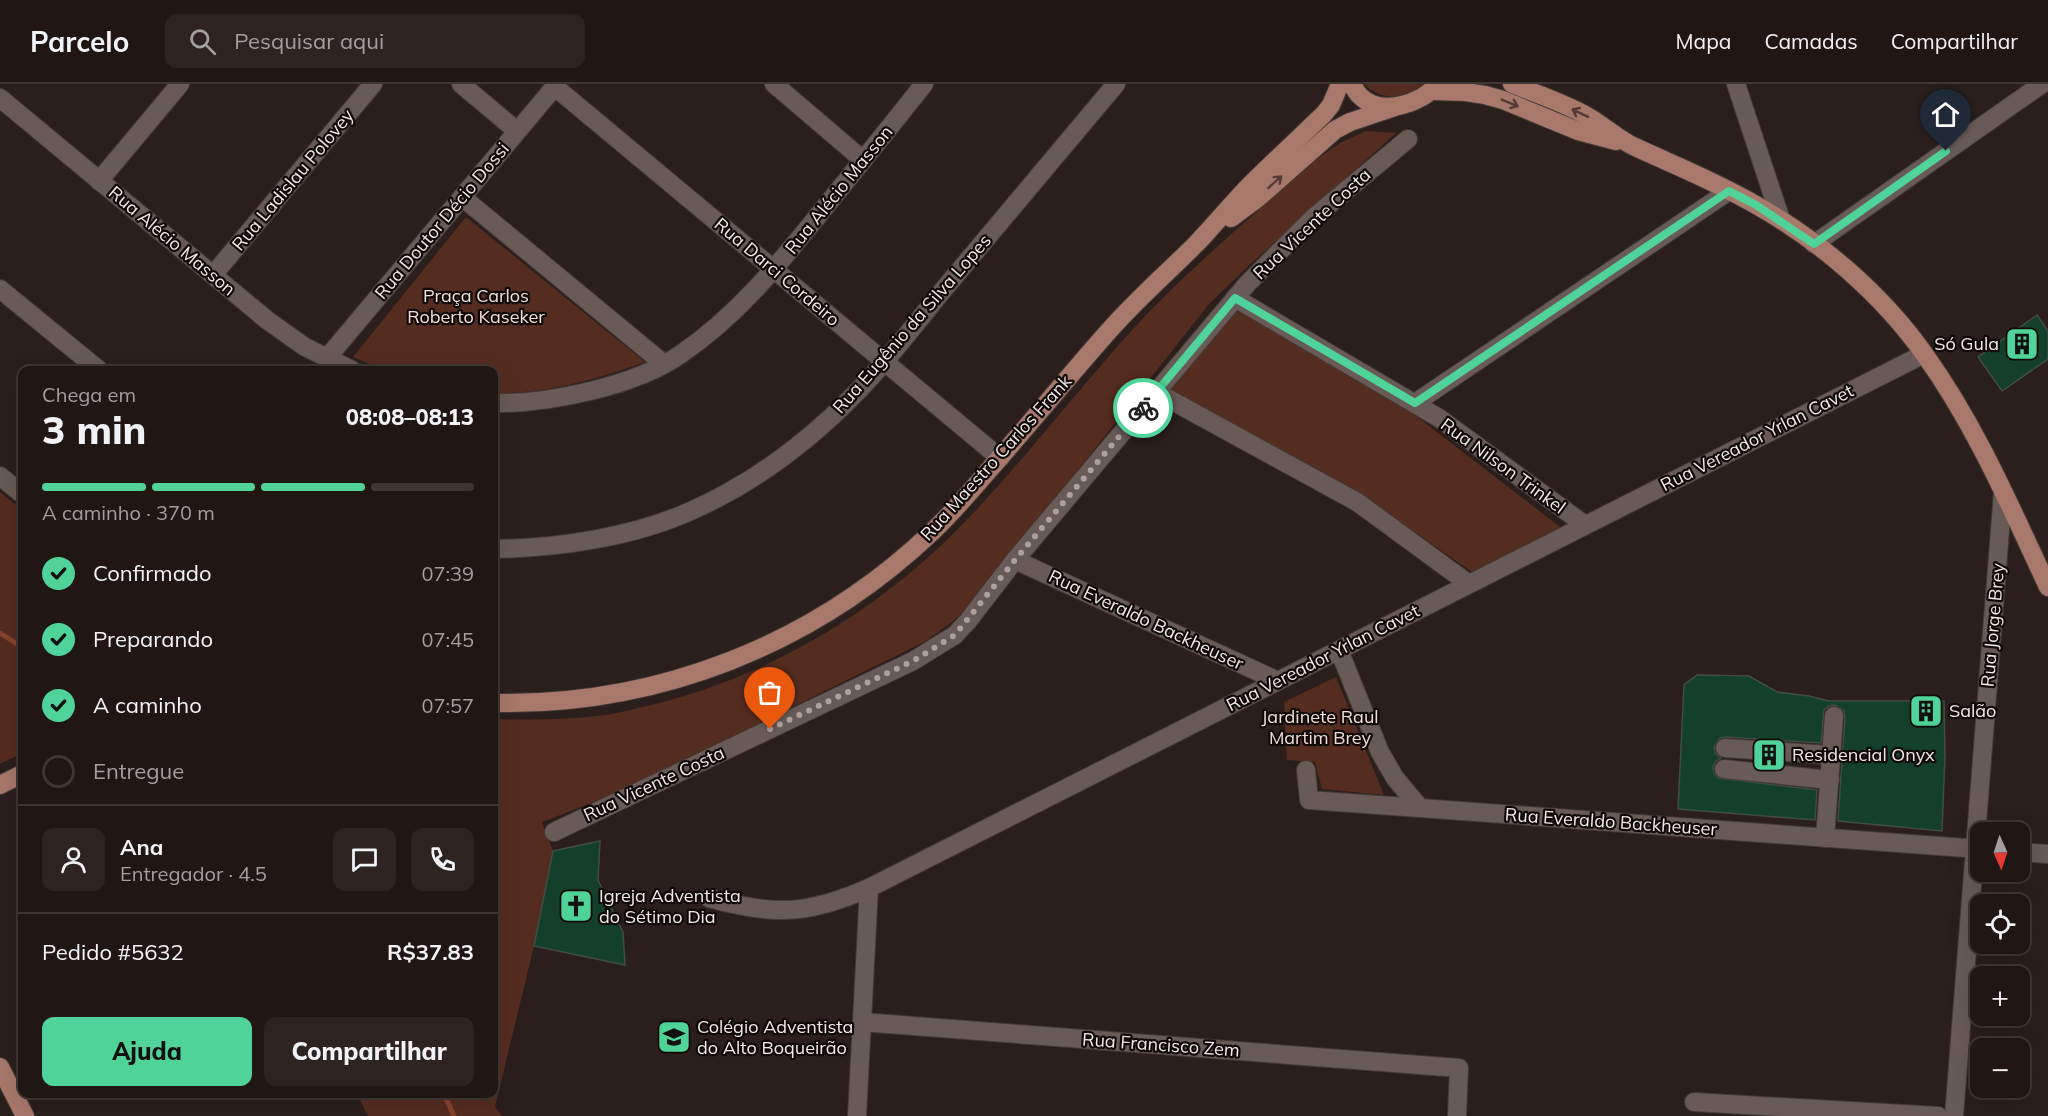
<!DOCTYPE html>
<html lang="pt">
<head>
<meta charset="utf-8">
<style>
	body { margin:0; font-family:Mulish,sans-serif; background:#2d2422; color:#f1f3f6; height:100vh; display:flex; flex-direction:column; font-size:22px; white-space:nowrap }
	* { box-sizing:border-box; margin:0 }
	p { font-size:20px; color:#a29fa0 }
	.icon { flex:none; width:33px; height:33px; fill:none; stroke:currentColor; stroke-width:2; stroke-linecap:round; stroke-linejoin:round }
	.map { position:relative; flex:1; overflow:hidden }
	.details { position:absolute; left:18px; top:282px; width:480px; height:732px; display:flex; flex-direction:column; background:#201715; border-radius:12px; box-shadow:0 6px 24px #0002,0 0 0 2px #3d3634 }
	.details>* { flex:none }
	.needle { width:39px; rotate:177deg }
	.buttons { position:absolute; left:1970px; top:738px; display:grid; gap:12px }
	.buttons a { display:grid; place-items:center; width:60px; height:60px; border-radius:12px; background:#201715; box-shadow:0 6px 24px #0002,0 0 0 2px #3d3634; font-size:30px }
	.pin { position:absolute; display:grid; place-items:center; width:51px; height:51px; color:#fff; margin:-62px -26px; border-radius:50% 50% 50% 0; rotate:-45deg; box-shadow:0 0 6px #0007 }
	.pin .icon { rotate:45deg }
	.courier { position:absolute; display:grid; place-items:center; width:60px; height:60px; margin:-30px; border:4px solid #50d398; border-radius:50%; background:#fff; color:#222; box-shadow:0 2px 8px #0007 }
	.headline em { font-style:normal; font-weight:800 }
	.headline div { display:flex; flex-direction:column-reverse }
	.headline { display:flex; align-items:center; justify-content:space-between; height:102px; padding:0 24px }
	h1 { font-size:39px; font-weight:800; line-height:45px }
	.bar { display:grid; grid-template-columns:repeat(4,1fr); gap:9px 6px; align-content:center; height:72px; padding:0 24px }
	.bar i { height:8px; border-radius:4px; background:#3d3634 }
	.bar .active { background:#50d398 }
	.bar p { grid-column:span 4 }
	.line { display:flex; align-items:center; gap:15px; padding:0 24px; border-top:2px solid #3d3634 }
	.line div { flex:1 }
	.round { display:grid; place-items:center; flex:none; width:63px; height:63px; border-radius:12px; background:#2d2422 }
	ol { padding:0 24px; list-style:none }
	li { display:flex; align-items:center; gap:18px; height:66px }
	li p { margin-inline-start:auto }
	li .icon { padding:6px; border-radius:50%; background:#50d398; color:#111; stroke-width:4 }
	li:last-child { color:#a29fa0 }
	li i { width:33px; height:33px; border:3px solid #3d3634; border-radius:50% }
	.action { display:flex; gap:12px; margin-top:auto; padding:12px 24px }
	.action a { flex:1; height:69px; border-radius:12px; background:#50d398; color:#111; font-size:24px; font-weight:800; line-height:69px; text-align:center }
	.action a+a { background:#2d2422; color:#f1f3f6 }
	header { display:flex; align-items:center; gap:36px; box-sizing:border-box; height:84px; padding:0 30px; background:#201715; border-bottom:2px solid #3d3634 }
	header strong { font-size:28px }
	nav { display:flex; gap:33px; margin-inline-start:auto; font-size:21px }
	.search { width:420px; height:54px; background:#2d2422; display:flex; align-items:center; gap:15px; box-sizing:border-box; padding:0 21px; border-radius:12px; color:#a29fa0; font-size:22px }
	.map>svg:first-child { display:block }
	.green { fill:#552c20 }
	.lines { fill:none; stroke-linecap:round; stroke-linejoin:round }
	.stream { stroke:#87422c; stroke-width:5 }
	.building { fill:#133f2b; stroke:#414c45; stroke-width:1.5 }
	.minor-casing { stroke:#433a37; stroke-width:20 }
	.major-casing { stroke:#433a37; stroke-width:20 }
	.minor { stroke:#685b57; stroke-width:18 }
	.major { stroke:#a8786a; stroke-width:18 }
	.oneway { stroke:#543b35 }
	.done { stroke:#aba29f; stroke-width:6; stroke-dasharray:0 10.8 }
	.route { stroke:#50d398; stroke-width:8 }
	.labels { text-anchor:middle; stroke-width:4.5; stroke-linejoin:round; paint-order:stroke }
	.street-label { font-size:18px; fill:#f0e9e6; stroke:#0f0a09 }
	.park-label { font-size:18px; fill:#f3ddd6; stroke:#0f0a09 }
	.poi-label { font-size:18px; fill:#f0e9e6; stroke:#0f0a09; text-anchor:start }
</style>
</head>
<body>
<header>
<strong>Parcelo</strong>
<div class="search"><svg class="icon" aria-label="search" viewBox="0 0 24 24"><circle cx="10" cy="10" r="6"/><path d="M15 15l6 6"/></svg>Pesquisar aqui</div>
<nav><a>Mapa</a><a>Camadas</a><a>Compartilhar</a></nav>
</header>
<div class="map">
<svg width="2048" height="1032" viewBox="0 0 2048 1032">
	<rect width="100%" height="100%" fill="#2a1f1c"/>
	<g class="green">
		<path d="M1364,0H1428C1407,14 1383,19 1364,0Z"/>
		<path d="M1366,47L1396,49L1243,187L1209,220L973,519L951,539L924,558L622,707L542,738L553,767L534,862L495,1023L502,1032H368L357,1010H494V635C528,636 563,636 597,632C611,631 625,627 638,624C757,598 865,536 952,451C1017,386 1072,312 1134,244C1190,183 1255,130 1317,75L1340,59Z"/>
		<path d="M466,133L645,278C597,295 546,310 494,309V286H384L353,273Z"/>
		<polygon points="1237,224 1411,328 1564,446 1475,490 1361,411 1170,306"/>
		<polygon points="0,408 22,426 22,563 0,549"/>
		<polygon points="0,552 22,564 22,669 0,680"/>
		<polygon points="1336,593 1384,711 1322,705 1315,678 1287,676 1284,618"/>
	</g>
	<g class="lines">
		<g class="stream">
			<polyline points="0,549 22,563"/>
			<polyline points="444,1010 454,1032"/>
		</g>
	</g>
	<g class="building">
		<polygon points="2037,231 2048,247 2048,275 2002,307 1978,273"/>
		<polygon points="1697,591 1749,592 1777,608 1809,612 1829,617 1944,617 1945,672 1942,747 1838,737 1845,633 1844,627 1835,621 1829,622 1824,626 1821,659 1726,653 1720,654 1714,663 1715,669 1721,674 1715,678 1713,683 1714,689 1718,694 1817,706 1815,736 1678,725 1684,601"/>
		<polygon points="600,757 598,796 623,848 625,881 534,862 553,767"/>
	</g>
	<g class="lines">
		<defs>
			<g id="minor">
				<polyline points="461,0 517,47"/>
				<polyline points="774,0 863,76"/>
				<polyline points="1736,0 1781,136"/>
				<polyline points="555,3 1000,374"/>
				<polyline points="0,14 267,236 305,263 352,286"/>
				<polyline points="99,97 180,0"/>
				<polyline points="462,113 664,280"/>
				<polyline points="1814,160 2042,0"/>
				<polyline points="213,191 373,0"/>
				<polyline points="0,205 99,286"/>
				<polyline points="1235,214 1439,334 1585,441"/>
				<polyline points="327,274 557,0"/>
				<polyline points="1156,308 1357,418 1469,500"/>
				<path d="M494,319C548,320 636,302 681,270C737,232 779,180 821,128C856,85 890,43 924,0"/>
				<polyline points="1415,319 1729,107"/>
				<polyline points="0,392 22,410"/>
				<path d="M494,465C559,464 634,453 693,426C753,399 809,357 855,310C889,276 918,236 949,199C1005,133 1060,66 1116,0"/>
				<polyline points="1015,476 1278,597"/>
				<polyline points="1339,566 1380,668 1395,694 1420,724 1980,765"/>
				<polyline points="1725,664 1831,671"/>
				<polyline points="1724,685 1830,696"/>
				<polyline points="1306,686 1309,716 1420,724"/>
				<polyline points="554,748 913,577 955,551 968,537 1015,476 1248,199 1313,134 1408,55"/>
				<polyline points="1825,754 1834,632"/>
				<polyline points="2019,768 2048,770"/>
				<path d="M709,814C774,832 807,831 869,804L1924,270"/>
				<polyline points="862,938 1459,984 1457,1032"/>
				<polyline points="1694,1018 1938,1032"/>
				<polyline points="857,1032 869,804"/>
				<polyline points="1954,1032 2003,408"/>
			</g>
			<g id="major">
				<path d="M1352,0C1354,4 1357,9 1360,12C1381,33 1421,20 1438,0"/>
				<path d="M1512,0C1537,10 1564,19 1587,32C1603,41 1617,54 1633,62C1674,81 1717,98 1756,121C1820,157 1882,210 1925,271C1976,342 2011,424 2048,503"/>
				<polyline points="1432,7 1466,8 1485,11 1503,16 1578,47 1616,57"/>
				<polyline points="1231,134 1258,114 1335,46 1350,38 1395,23"/>
				<path d="M494,619C658,622 813,561 932,448C952,429 971,407 989,386C1029,341 1067,294 1107,249C1135,217 1167,189 1197,159C1214,141 1230,122 1247,104C1272,79 1298,55 1324,30L1331,21L1340,0"/>
				<polyline points="0,701 22,690"/>
				<polyline points="0,983 25,1032"/>
			</g>
		</defs>
		<use href="#minor" class="minor-casing"/>
		<use href="#major" class="major-casing"/>
		<use href="#minor" class="minor"/>
		<use href="#major" class="major"/>
	</g>
	<defs><path id="oneway-shaft" d="M-6 0H5M1.5-3L5.5 0L1.5 3" fill="none" stroke-width="1.6" stroke-linecap="round" stroke-linejoin="round" transform="scale(1.5)"/></defs>
	<g class="oneway">
		<use href="#oneway-shaft" transform="translate(1510 19) rotate(22)"/>
		<use href="#oneway-shaft" transform="translate(1580 29) rotate(-155)"/>
		<use href="#oneway-shaft" transform="translate(1275 98) rotate(-42)"/>
	</g>
	<g class="lines">
		<polyline class="done" points="770,645 913,577 955,551 1015,476 1143,324"/>
		<polyline class="route" points="1143,324 1235,214 1415,319 1729,107 1756,121 1814,160 1946,67"/>
	</g>
	<defs>
		<symbol id="building-square" viewBox="-11 -11 22 22"><rect x="-9" y="-9" width="18" height="18" rx="4" fill="#50d398" stroke="#0f0a09"/><path d="M-4-6H4V6H1V3H-1V6H-4ZM-2.5-4.3h1.7v1.8h-1.7ZM.8-4.3h1.7v1.8H.8ZM-2.5-1h1.7V.8h-1.7ZM.8-1h1.7V.8H.8Z" fill="#111"/></symbol>
		<symbol id="church-square" viewBox="-11 -11 22 22"><rect x="-9" y="-9" width="18" height="18" rx="4" fill="#50d398" stroke="#0f0a09"/><path d="M-1.2-6h2.4v3.5h3.3v2.4h-3.3V6h-2.4V-.1h-3.3v-2.4h3.3Z" fill="#111"/></symbol>
		<symbol id="school-square" viewBox="-11 -11 22 22"><rect x="-9" y="-9" width="18" height="18" rx="4" fill="#50d398" stroke="#0f0a09"/><path d="M0-5L7-2L0 1L-7-2ZM-4 1L0 2.5L4 1V4Q0 6-4 4Z" fill="#111"/></symbol>
	</defs>
	<g fill-rule="evenodd">
		<use href="#building-square" x="2003" y="241" width="38" height="38"/>
		<use href="#building-square" x="1907" y="608" width="38" height="38"/>
		<use href="#building-square" x="1750" y="652" width="38" height="38"/>
		<use href="#church-square" x="557" y="803" width="38" height="38"/>
		<use href="#school-square" x="655" y="934" width="38" height="38"/>
	</g>
	<g class="labels">
		<g class="street-label">
			<text transform="translate(293 96) rotate(-50)" y="6">Rua Ladislau Polovey</text>
			<text transform="translate(839 106) rotate(-51)" y="6">Rua Alécio Masson</text>
			<text transform="translate(442 137) rotate(-50)" y="6">Rua Doutor Décio Dossi</text>
			<text transform="translate(1312 140) rotate(-43)" y="6">Rua Vicente Costa</text>
			<text transform="translate(172 157) rotate(40)" y="6">Rua Alécio Masson</text>
			<text transform="translate(777 188) rotate(40)" y="6">Rua Darci Cordeiro</text>
			<text transform="translate(912 240) rotate(-49)" y="6">Rua Eugênio da Silva Lopes</text>
			<text transform="translate(1757 354) rotate(-27)" y="6">Rua Vereador Yrlan Cavet</text>
			<text transform="translate(996 374) rotate(-48)" y="6">Rua Maestro Carlos Frank</text>
			<text transform="translate(1503 382) rotate(36)" y="6">Rua Nilson Trinkel</text>
			<text transform="translate(1146 536) rotate(25)" y="6">Rua Everaldo Backheuser</text>
			<text transform="translate(1993 541) rotate(-85)" y="6">Rua Jorge Brey</text>
			<text transform="translate(1323 574) rotate(-27)" y="6">Rua Vereador Yrlan Cavet</text>
			<text transform="translate(654 700) rotate(-25)" y="6">Rua Vicente Costa</text>
			<text transform="translate(1611 738) rotate(4)" y="6">Rua Everaldo Backheuser</text>
			<text transform="translate(1161 961) rotate(4)" y="6">Rua Francisco Zem</text>
		</g>
		<g class="park-label">
			<text x="476" y="218">Praça Carlos<tspan x="476" dy="21">Roberto Kaseker</tspan></text>
			<text x="1320" y="639">Jardinete Raul<tspan x="1320" dy="21">Martim Brey</tspan></text>
		</g>
		<g class="poi-label">
			<text x="1999" y="266" text-anchor="end">Só Gula</text>
			<text x="1949" y="633">Salão</text>
			<text x="1792" y="677">Residencial Onyx</text>
			<text x="599" y="818">Igreja Adventista<tspan x="599" dy="21">do Sétimo Dia</tspan></text>
			<text x="697" y="949">Colégio Adventista<tspan x="697" dy="21">do Alto Boqueirão</tspan></text>
		</g>
	</g>
</svg>
<div class="buttons">
<a><svg class="needle" viewBox="-14 -14 28 28"><path d="M0-13l5 13h-10z" fill="#e53935"/><path d="M0 13l5-13h-10z" fill="#a29fa0"/></svg></a>
<a><svg class="icon" aria-label="locate" viewBox="0 0 24 24"><circle cx="12" cy="12" r="6"/><path d="M12 2v4M12 18v4M2 12h4M18 12h4"/></svg></a>
<a>+</a>
<a>−</a>
</div>
<div class="pin" style="left:770px;top:645px;background:#ea580c"><svg class="icon" aria-label="bag" viewBox="0 0 24 24"><path d="M5 8h14l-1 12H6zM9 8a3 3 0 0 1 6 0"/></svg></div>
<div class="pin" style="left:1946px;top:67px;background:#1f2937"><svg class="icon" aria-label="home" viewBox="0 0 24 24"><path d="M3 11l9-7 9 7M6 9v11h12V9"/></svg></div>
<div class="courier" style="left:1143px;top:324px"><svg class="icon" aria-label="bike" viewBox="0 0 24 24"><circle cx="6" cy="16" r="4"/><circle cx="18" cy="16" r="4"/><path d="M6 16l4-8h5l3 8M10 8l3 8H6M13 5h3"/></svg></div>
<section class="details">
<div class="headline"><div><h1>3 min</h1><p>Chega em</p></div><em>08:08–08:13</em></div>
<div class="bar"><i class="active"></i><i class="active"></i><i class="active"></i><i></i><p>A caminho · 370 m</p></div>
<ol>
<li><svg class="icon" aria-label="check" viewBox="0 0 24 24"><path d="M5 12l5 5 9-10"/></svg>Confirmado<p>07:39</p></li>
<li><svg class="icon" aria-label="check" viewBox="0 0 24 24"><path d="M5 12l5 5 9-10"/></svg>Preparando<p>07:45</p></li>
<li><svg class="icon" aria-label="check" viewBox="0 0 24 24"><path d="M5 12l5 5 9-10"/></svg>A caminho<p>07:57</p></li>
<li><i></i>Entregue</li>
</ol>
<div class="line" style="height:108px"><a class="round"><svg class="icon" aria-label="person" viewBox="0 0 24 24"><circle cx="12" cy="8" r="4"/><path d="M4 21q1-7 8-7t8 7"/></svg></a><div><b>Ana</b><p>Entregador · 4.5</p></div><a class="round"><svg class="icon" aria-label="chat" viewBox="0 0 24 24"><path d="M4 5h16v11H9l-5 4z"/></svg></a><a class="round"><svg class="icon" aria-label="phone" viewBox="0 0 24 24"><path d="M5 4h4l2 5-3 2q2 4 5 5l2-3 5 2v4C11 20 4 13 5 4z"/></svg></a></div>
<div class="line" style="height:78px"><div>Pedido #5632</div><b>R$37.83</b></div>
<div class="action"><a>Ajuda</a><a>Compartilhar</a></div>
</section>
</div>
</body>
</html>
